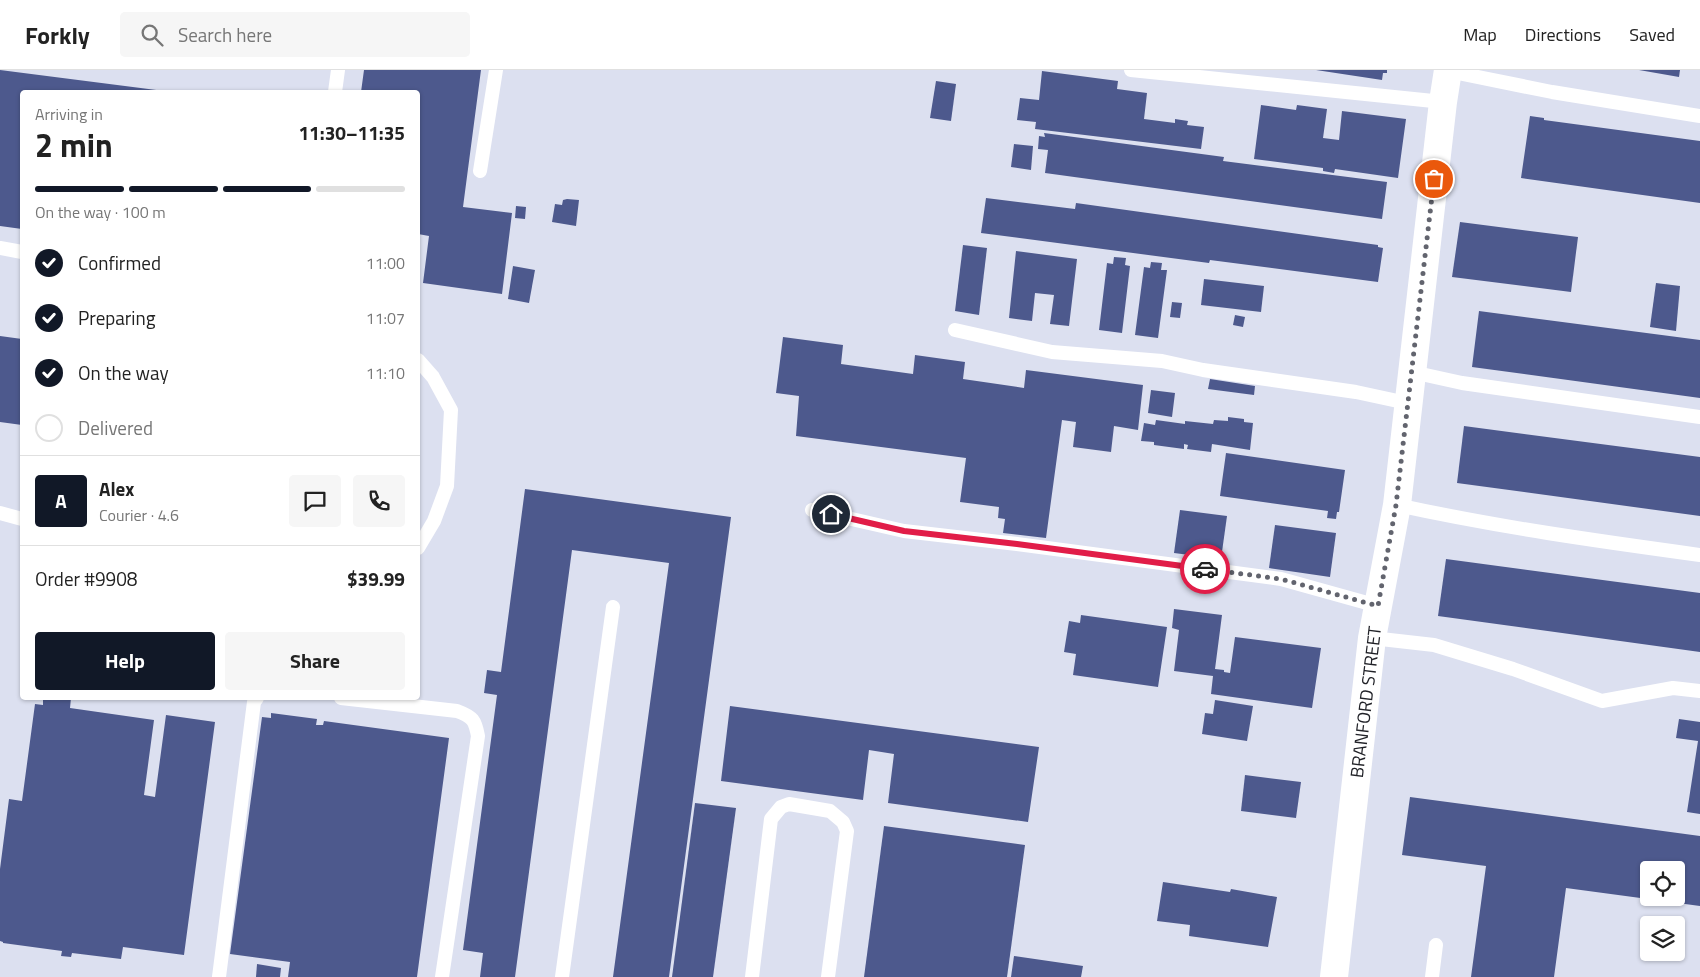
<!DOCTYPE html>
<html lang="en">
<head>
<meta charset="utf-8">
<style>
	body { margin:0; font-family:"Titillium Web",sans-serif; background:#f6f6f6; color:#222; height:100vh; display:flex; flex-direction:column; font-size:19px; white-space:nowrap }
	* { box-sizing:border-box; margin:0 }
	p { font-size:16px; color:#767676 }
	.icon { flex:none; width:28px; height:28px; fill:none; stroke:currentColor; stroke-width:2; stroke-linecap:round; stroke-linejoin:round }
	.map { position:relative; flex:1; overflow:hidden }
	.sheet { position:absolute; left:20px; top:20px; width:400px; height:610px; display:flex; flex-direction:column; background:#fff; border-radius:5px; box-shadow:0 1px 4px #0004 }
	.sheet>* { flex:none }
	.tools { position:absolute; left:1640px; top:791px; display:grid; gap:10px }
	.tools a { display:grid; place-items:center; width:45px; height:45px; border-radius:5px; background:#fff; box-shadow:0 1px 4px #0004; font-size:25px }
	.pin { position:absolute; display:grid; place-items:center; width:42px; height:42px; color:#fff; margin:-21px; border:2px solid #fff; border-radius:50%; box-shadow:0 1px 5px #0007 }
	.courier { position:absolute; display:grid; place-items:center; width:50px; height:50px; margin:-25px; border:4px solid #e11d48; border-radius:50%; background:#fff; color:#222; box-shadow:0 1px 6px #0007 }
	.head em { font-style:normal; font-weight:700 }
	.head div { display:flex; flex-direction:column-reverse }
	.head { display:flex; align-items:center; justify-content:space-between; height:85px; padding:0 15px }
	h1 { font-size:32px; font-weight:700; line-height:38px }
	.bar { display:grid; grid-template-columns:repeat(4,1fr); gap:8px 5px; align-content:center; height:60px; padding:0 15px }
	.bar i { height:6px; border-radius:4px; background:#e0e0e0 }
	.bar .on { background:#111827 }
	.bar p { grid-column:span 4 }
	.line { display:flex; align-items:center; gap:12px; padding:0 15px; border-top:1px solid #e0e0e0 }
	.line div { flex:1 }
	.round { display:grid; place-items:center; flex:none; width:52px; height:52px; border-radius:5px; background:#f6f6f6 }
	ol { padding:0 15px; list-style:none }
	li { display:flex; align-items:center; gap:15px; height:55px }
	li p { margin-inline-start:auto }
	li .icon { padding:5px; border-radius:50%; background:#111827; color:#fff; stroke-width:4 }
	li:last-child { color:#767676 }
	li i { width:28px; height:28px; border:2px solid #e0e0e0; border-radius:50% }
	.action { display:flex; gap:10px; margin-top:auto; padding:10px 15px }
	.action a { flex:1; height:58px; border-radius:5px; background:#111827; color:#fff; font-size:20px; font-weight:700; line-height:58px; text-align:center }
	.action a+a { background:#f6f6f6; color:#222 }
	header { display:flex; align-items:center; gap:30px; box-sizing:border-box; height:70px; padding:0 25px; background:#fff; border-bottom:1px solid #e0e0e0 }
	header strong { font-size:24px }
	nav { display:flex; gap:28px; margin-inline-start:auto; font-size:18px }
	.search { width:350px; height:45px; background:#f6f6f6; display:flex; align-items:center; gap:12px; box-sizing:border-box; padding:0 18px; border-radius:5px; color:#767676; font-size:19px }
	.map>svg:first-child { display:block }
	.building { fill:#4d598d; fill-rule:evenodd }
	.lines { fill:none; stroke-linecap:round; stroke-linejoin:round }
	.lane { stroke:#fff; stroke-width:14 }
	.secondary { stroke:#fff; stroke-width:28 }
	.done { stroke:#62646e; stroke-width:5; stroke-dasharray:0 9 }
	.route { stroke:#e11d48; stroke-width:6 }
	.labels { text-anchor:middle; stroke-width:5; stroke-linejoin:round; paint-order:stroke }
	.street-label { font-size:18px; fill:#212228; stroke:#fff }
</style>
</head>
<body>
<header>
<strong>Forkly</strong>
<div class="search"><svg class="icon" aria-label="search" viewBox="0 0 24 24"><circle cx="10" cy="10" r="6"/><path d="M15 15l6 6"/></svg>Search here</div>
<nav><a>Map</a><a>Directions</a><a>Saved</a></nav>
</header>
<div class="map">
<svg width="1700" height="907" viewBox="0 0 1700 907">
	<rect width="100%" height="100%" fill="#dce0f0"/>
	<g class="building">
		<polygon points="0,0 164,21 164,22 22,22 22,159 0,156"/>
		<polygon points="364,0 481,0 463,137 512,143 502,224 423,213 429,166 418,164 418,22 361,22"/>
		<polygon points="1316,0 1387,0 1387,3 1383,3 1382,10"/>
		<polygon points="1639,0 1680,0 1679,7"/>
		<polygon points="1042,1 1118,11 1117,19 1147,23 1144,49 1175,53 1175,49 1188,51 1187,55 1204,57 1201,79 1035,59 1036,52 1017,50 1020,28 1039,30"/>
		<polygon points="936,11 956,14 951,51 930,48"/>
		<polygon points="1261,35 1296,40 1297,35 1327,39 1323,68 1339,70 1342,41 1406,49 1398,108 1335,99 1334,103 1323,101 1323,98 1254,89"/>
		<polygon points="1530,46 1544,48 1544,50 1700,71 1700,133 1521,108"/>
		<polygon points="1044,63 1224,87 1223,91 1387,112 1382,149 1045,103 1048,80 1038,79 1039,66 1045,67"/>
		<polygon points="1014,74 1033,76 1031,100 1011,97"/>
		<polygon points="986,128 1075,139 1076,133 1378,175 1378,177 1383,178 1378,212 1210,190 1209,193 981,163"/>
		<polygon points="567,129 579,130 576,156 552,152 555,134 562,135 563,130"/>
		<polygon points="516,136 526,137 525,149 515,148"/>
		<polygon points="1460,152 1578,167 1571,222 1452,207"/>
		<polygon points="963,175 987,178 979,245 955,241"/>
		<polygon points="1016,181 1077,189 1069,256 1050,254 1054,225 1035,223 1032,251 1009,248"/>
		<polygon points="1114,187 1126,188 1125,195 1130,196 1122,263 1099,260 1107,193 1113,194"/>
		<polygon points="1151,192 1162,193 1161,200 1167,200 1158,268 1135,265 1144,197 1150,198"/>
		<polygon points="513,196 535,200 529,233 508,229"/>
		<polygon points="1204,209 1264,216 1261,242 1201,235"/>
		<polygon points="1656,213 1680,216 1676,261 1650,257"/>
		<polygon points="1172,232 1182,233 1180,248 1170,247"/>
		<polygon points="1479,241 1700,270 1700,328 1472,297"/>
		<polygon points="1235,245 1245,247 1243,257 1233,255"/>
		<polygon points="0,266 22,269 22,355 0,352"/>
		<polygon points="783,267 843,275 841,294 913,304 915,285 965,292 963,309 1024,318 1026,300 1143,315 1138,360 1114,356 1111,382 1073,377 1076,352 1062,350 1046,468 1003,463 1005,449 998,448 999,437 960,432 966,388 796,366 799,326 776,323"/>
		<polygon points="1210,309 1255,316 1254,325 1208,319"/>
		<polygon points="1151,320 1175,323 1172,347 1148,343"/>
		<polygon points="1228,347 1244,349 1244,352 1253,353 1250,380 1212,374 1211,382 1187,379 1188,375 1184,374 1184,379 1154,375 1154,372 1141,371 1144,353 1155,355 1156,350 1185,354 1185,351 1213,354 1214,350 1228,351"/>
		<polygon points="1464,356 1700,387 1700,446 1457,413"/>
		<polygon points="1226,383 1345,400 1339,442 1337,442 1336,449 1327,448 1328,441 1220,426"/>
		<polygon points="525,419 731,447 669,907 613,907 669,493 572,480 515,907 480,907 483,883 463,880 497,625 484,623 487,600 501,602"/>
		<polygon points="1180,440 1227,446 1221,489 1174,483"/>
		<polygon points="1275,455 1336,463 1330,507 1269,498"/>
		<polygon points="1446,489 1700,523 1700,582 1438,546"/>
		<polygon points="1174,539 1222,545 1215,599 1224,600 1224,602 1230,603 1235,567 1321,578 1312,638 1211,624 1213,606 1174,601 1179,560 1172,558"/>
		<polygon points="1081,545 1167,557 1158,617 1073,605 1076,584 1064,582 1069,551 1080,553"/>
		<polygon points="43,628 71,628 70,638 154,650 144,725 155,727 166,645 215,652 184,885 123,877 121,889 72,883 71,887 61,886 62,881 3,873 3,872 0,871 0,799 9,729 22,731 35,634 43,635"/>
		<polygon points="1215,630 1253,636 1247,671 1202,664 1205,643 1213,644"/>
		<polygon points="730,636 1039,677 1028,752 888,733 894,684 869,680 863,730 721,711"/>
		<polygon points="271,643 317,649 316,655 323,655 324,651 449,668 417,907 288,907 290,892 230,884 262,647 271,648"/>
		<polygon points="1679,649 1700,652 1700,744 1687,742 1698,671 1676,668"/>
		<polygon points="1245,705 1301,712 1296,748 1241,741"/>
		<path d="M1410,727L1700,766V836L1566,818L1554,907H1471L1486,796L1402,785ZM1649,800H1676V828H1649Z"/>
		<polygon points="695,733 736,738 713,907 672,907"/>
		<polygon points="884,756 1025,775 1007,907 864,907"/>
		<polygon points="1163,812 1230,822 1231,819 1277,827 1268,877 1189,866 1190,855 1157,851"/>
		<polygon points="1014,886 1083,896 1081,907 1011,907"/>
		<polygon points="257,894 281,898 280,907 256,907"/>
	</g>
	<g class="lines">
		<g class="lane">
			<polyline points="1131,0 1443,32"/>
			<polyline points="1448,1 1552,22 1700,46"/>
			<polyline points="335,22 338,0"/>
			<polyline points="480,101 496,0"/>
			<polyline points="0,178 22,182"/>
			<polyline points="955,260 1052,282 1162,291 1203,300 1356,322 1407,333"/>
			<polyline points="418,290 433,307 451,340 447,416 434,451 418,478"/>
			<polyline points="1412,302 1462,313 1700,347"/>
			<path d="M1397,435C1497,457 1598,471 1700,485"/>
			<polyline points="812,440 904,461 1017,474 1281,509 1378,536"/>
			<polyline points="0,443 22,449"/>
			<polyline points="1372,568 1434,575 1513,599 1602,631 1673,618 1700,621"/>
			<path d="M341,628L457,641C473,647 475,650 478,666L442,907"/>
			<polyline points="219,907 254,632 257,628"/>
			<polyline points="562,907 613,537"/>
			<polyline points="752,907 771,749 781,737 789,734 830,741 843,752 847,761 828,907"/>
			<polyline points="1432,907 1436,875"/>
		</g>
		<polyline class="secondary" points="1334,907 1372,568 1397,435 1443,32 1448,0"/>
	</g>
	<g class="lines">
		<polyline class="done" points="1205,499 1281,509 1378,536 1396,435 1434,109"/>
		<polyline class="route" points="831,444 904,461 1017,474 1205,499"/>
	</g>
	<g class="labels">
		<g class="street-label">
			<text transform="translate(1366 632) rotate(-83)" y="6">BRANFORD STREET</text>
		</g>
	</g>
</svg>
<div class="tools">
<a><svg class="icon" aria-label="locate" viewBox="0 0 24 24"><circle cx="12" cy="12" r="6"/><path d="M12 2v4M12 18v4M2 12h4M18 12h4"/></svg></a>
<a><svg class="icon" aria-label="layers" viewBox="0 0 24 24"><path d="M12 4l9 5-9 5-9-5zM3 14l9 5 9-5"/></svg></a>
</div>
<div class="pin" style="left:1434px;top:109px;background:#ea580c"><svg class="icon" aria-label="bag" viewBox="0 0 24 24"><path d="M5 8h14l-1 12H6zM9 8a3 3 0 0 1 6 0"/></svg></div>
<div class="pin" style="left:831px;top:444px;background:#1f2937"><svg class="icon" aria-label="home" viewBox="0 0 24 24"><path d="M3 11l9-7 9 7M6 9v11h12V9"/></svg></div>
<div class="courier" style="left:1205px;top:499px"><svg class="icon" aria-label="car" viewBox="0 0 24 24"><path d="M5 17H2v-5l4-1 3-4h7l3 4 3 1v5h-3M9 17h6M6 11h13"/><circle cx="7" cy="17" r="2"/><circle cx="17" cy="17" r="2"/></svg></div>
<section class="sheet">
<div class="head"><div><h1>2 min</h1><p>Arriving in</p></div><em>11:30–11:35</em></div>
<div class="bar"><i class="on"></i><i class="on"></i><i class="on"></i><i></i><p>On the way · 100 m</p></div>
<ol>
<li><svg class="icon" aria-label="check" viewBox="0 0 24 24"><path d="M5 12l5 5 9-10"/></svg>Confirmed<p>11:00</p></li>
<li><svg class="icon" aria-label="check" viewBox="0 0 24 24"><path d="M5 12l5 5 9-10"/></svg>Preparing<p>11:07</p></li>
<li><svg class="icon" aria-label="check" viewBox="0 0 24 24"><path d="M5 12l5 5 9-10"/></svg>On the way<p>11:10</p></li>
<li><i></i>Delivered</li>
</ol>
<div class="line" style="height:90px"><b class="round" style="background:#111827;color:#fff">A</b><div><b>Alex</b><p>Courier · 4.6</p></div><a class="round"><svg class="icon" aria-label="chat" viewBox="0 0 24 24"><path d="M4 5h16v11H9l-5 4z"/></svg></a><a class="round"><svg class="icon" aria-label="phone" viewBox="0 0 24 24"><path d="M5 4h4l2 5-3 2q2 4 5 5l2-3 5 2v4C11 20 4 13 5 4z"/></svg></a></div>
<div class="line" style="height:65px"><div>Order #9908</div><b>$39.99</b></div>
<div class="action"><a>Help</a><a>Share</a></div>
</section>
</div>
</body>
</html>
